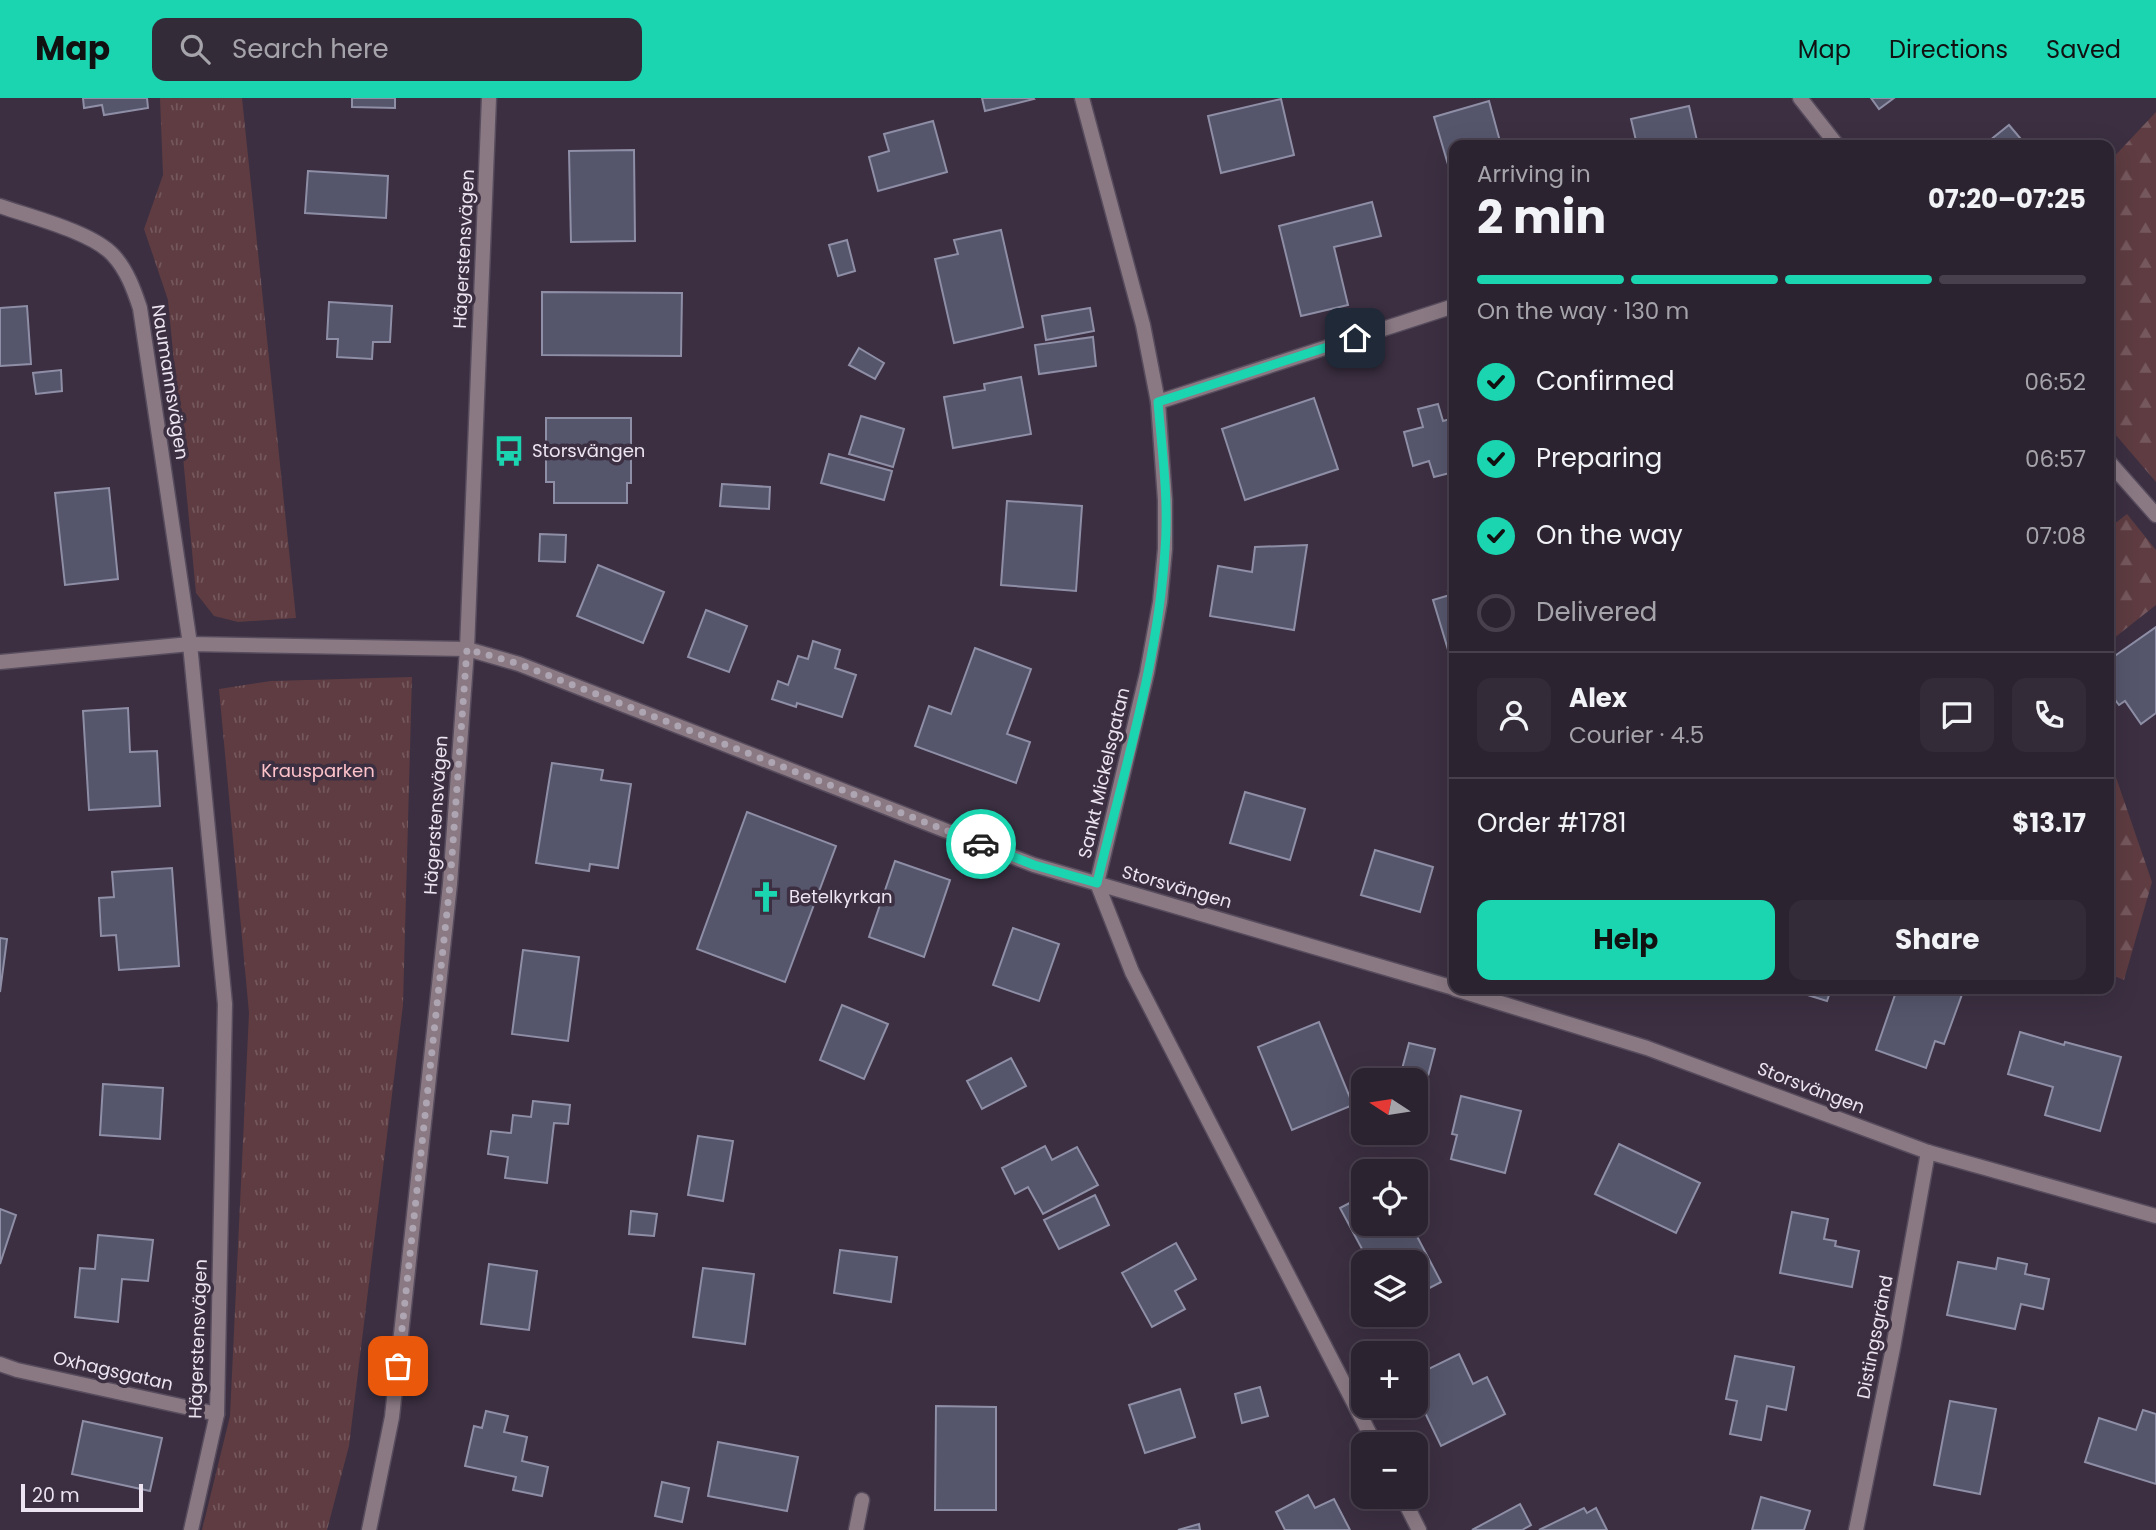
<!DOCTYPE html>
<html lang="en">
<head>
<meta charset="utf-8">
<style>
	body { margin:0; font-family:Poppins,sans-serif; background:#342b39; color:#f1f3f6; height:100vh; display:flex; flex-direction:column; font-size:26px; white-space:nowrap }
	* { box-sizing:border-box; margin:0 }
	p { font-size:23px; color:#a6a4ab }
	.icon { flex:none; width:38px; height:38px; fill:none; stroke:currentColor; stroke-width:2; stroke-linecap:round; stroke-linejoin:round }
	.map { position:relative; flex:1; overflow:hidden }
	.sheet { position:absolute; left:1449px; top:42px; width:665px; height:854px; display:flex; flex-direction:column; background:#2c2331; border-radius:14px; box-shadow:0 7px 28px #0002,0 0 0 2px #48404d }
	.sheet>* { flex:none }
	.needle { width:46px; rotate:282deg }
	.fabs { position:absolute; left:1351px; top:970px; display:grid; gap:14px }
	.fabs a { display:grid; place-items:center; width:77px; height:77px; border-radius:14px; background:#2c2331; box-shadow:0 7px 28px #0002,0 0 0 2px #48404d; font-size:35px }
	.scale { position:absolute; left:21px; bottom:18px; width:122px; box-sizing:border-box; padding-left:7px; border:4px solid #ece4f0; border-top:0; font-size:19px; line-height:24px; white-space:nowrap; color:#ece4f0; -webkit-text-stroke:5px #3b2f41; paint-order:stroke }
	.pin { position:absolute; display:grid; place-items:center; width:60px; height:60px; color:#fff; margin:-30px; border-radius:14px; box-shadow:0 4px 10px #0006 }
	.courier { position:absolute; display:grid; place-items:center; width:70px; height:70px; margin:-35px; border:5px solid #1bd5b1; border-radius:50%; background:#fff; color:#222; box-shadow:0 2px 9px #0007 }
	.summary em { font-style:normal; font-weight:700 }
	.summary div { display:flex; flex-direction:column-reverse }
	.summary { display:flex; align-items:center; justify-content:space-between; height:119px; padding:0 28px }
	h1 { font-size:46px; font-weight:700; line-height:52px }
	.bar { display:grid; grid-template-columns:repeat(4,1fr); gap:10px 7px; align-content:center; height:84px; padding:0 28px }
	.bar i { height:9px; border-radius:5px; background:#48404d }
	.bar .selected { background:#1bd5b1 }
	.bar p { grid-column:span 4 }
	.line { display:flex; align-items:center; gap:18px; padding:0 28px; border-top:2px solid #48404d }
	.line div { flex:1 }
	.round { display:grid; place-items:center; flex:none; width:74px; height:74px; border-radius:14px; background:#342b39 }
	ol { padding:0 28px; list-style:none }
	li { display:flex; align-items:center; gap:21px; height:77px }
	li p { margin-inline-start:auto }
	li .icon { padding:7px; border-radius:50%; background:#1bd5b1; color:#111; stroke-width:4 }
	li:last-child { color:#a6a4ab }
	li i { width:38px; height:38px; border:4px solid #48404d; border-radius:50% }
	.button { display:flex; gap:14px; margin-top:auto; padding:14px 28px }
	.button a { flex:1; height:80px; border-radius:14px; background:#1bd5b1; color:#111; font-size:28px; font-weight:700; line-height:80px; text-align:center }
	.button a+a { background:#342b39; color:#f1f3f6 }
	header { display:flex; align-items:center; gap:42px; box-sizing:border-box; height:98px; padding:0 35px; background:#1bd5b1; color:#111 }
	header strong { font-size:33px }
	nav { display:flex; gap:38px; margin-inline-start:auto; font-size:24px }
	.search { width:490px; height:63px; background:#342b39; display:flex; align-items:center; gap:18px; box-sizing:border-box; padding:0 24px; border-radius:14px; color:#a6a4ab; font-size:26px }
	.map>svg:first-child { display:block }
	.forest { fill:url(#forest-firs) }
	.park { fill:url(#park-tufts) }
	.building { fill:#55556c; stroke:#8e8ea6; stroke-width:2 }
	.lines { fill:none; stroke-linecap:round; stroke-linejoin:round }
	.minor-casing { stroke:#574c5d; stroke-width:17 }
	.minor { stroke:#8a7983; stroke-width:14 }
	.done { stroke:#aea5b3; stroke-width:7; stroke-dasharray:0 12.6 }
	.route { stroke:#1bd5b1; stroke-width:9 }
	.labels { text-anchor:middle; stroke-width:7; stroke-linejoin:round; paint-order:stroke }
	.street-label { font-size:18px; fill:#ece4f0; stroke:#3b2f41 }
	.poi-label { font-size:18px; fill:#ece4f0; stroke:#3b2f41; text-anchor:start }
	.park-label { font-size:18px; fill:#fec2ca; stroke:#3b2f41 }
</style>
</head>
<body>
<header>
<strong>Map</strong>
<div class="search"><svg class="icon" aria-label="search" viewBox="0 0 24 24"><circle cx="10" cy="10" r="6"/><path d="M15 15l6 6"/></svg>Search here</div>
<nav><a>Map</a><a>Directions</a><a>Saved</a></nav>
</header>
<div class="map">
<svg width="2156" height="1432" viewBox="0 0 2156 1432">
	<defs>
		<pattern id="forest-firs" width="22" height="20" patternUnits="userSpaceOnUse" patternTransform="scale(1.75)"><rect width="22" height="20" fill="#5e3c41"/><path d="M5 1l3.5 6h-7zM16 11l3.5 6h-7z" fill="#75585d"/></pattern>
		<pattern id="park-tufts" width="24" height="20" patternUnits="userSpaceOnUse" patternTransform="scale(1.75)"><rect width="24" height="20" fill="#5e3c41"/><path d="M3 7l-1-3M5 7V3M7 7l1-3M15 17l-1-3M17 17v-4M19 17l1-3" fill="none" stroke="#75585d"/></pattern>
	</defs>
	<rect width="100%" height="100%" fill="#3b2f41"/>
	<g class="forest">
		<polygon points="2156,14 2156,384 2109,329 2109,64"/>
		<polygon points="2127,416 2156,452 2156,507 2109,544 2109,430"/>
		<polygon points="2109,659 2152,784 2124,882 2109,876"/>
	</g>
	<g class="park">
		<polygon points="160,0 242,0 296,520 238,524 214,518 196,495 168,202 144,131 163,77"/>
		<polygon points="412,579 403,907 349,1348 327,1432 202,1432 230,1318 249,915 219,591 271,583"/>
	</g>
	<g class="building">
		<polygon points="83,0 147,0 148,10 104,17 102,7 84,10"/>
		<polygon points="352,0 395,0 395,10 352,9"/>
		<polygon points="982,0 1033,0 1034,1 985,13"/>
		<polygon points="1871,0 1894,0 1879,11"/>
		<polygon points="1281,1 1294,57 1221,75 1208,18"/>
		<polygon points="1489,3 1501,47 1454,47 1454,87 1434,19"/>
		<polygon points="1689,8 1698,47 1637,47 1631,21"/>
		<polygon points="933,23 947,74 878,93 869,59 889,53 884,36"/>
		<polygon points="2009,27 2026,47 1984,47"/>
		<polygon points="634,52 635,143 571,144 569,53"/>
		<polygon points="308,73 388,78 386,120 305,115"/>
		<polygon points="1372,104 1381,138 1334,149 1348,207 1301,218 1279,128"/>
		<polygon points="1001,132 1023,229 954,245 935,161 958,156 954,142"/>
		<polygon points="847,142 855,173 838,178 829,147"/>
		<polygon points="542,194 682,195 681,258 542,257"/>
		<polygon points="329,204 392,208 390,244 373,244 372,261 337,259 338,241 327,241"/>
		<polygon points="27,208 31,266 0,268 0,210"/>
		<polygon points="1090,210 1094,233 1046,242 1042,218"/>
		<polygon points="1093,239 1096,268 1039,276 1035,247"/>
		<polygon points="859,250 884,265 875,281 849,267"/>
		<polygon points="61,272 62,293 36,296 33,275"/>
		<polygon points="1021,279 1031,336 953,350 944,299 985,292 984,286"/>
		<polygon points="1314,300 1338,371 1245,402 1222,331"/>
		<polygon points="1438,306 1443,323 1454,320 1454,374 1434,379 1429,363 1413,368 1404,334 1423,329 1418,311"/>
		<polygon points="861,318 904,331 893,369 849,356"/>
		<polygon points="546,320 631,320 631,385 627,385 627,405 554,405 554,384 546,384"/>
		<polygon points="829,356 892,373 884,402 821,385"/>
		<polygon points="722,386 770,389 769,411 720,408"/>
		<polygon points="109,390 118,481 65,487 55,395"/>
		<polygon points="1007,403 1082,408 1076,493 1001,487"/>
		<polygon points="540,436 566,437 565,464 539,463"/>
		<polygon points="1307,447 1294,532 1210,518 1218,468 1252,474 1255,449"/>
		<polygon points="598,467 664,494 643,545 577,518"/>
		<polygon points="1454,491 1454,554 1449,555 1433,502 1450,497 1448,493"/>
		<polygon points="706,512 747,528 729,574 688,559"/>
		<polygon points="2156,529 2156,615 2141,626 2125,603 2119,607 2109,594 2109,562"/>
		<polygon points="813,543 840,552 835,570 856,577 842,619 797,605 796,609 772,601 778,583 788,587 798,558 808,561"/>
		<polygon points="975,550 1031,571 1007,636 1030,644 1016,685 915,648 929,608 951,616"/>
		<polygon points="128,610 130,654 157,653 160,708 89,712 83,613"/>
		<polygon points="552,665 603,672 601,682 631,686 618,770 590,766 589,773 536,765"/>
		<polygon points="1245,694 1305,711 1290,762 1230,745"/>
		<polygon points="747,714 836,748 785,884 697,851"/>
		<polygon points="1375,752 1433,769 1420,814 1361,797"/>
		<polygon points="895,763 950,782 924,859 869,839"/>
		<polygon points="172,770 179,868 119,872 116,837 101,838 99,800 114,799 112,774"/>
		<polygon points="1013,830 1059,846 1039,903 993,887"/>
		<polygon points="0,840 7,841 0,894"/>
		<polygon points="523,852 579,859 568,943 512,936"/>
		<polygon points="1788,891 1831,891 1827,903"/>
		<polygon points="1897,891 1964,891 1944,946 1935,943 1926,970 1876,952"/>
		<polygon points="842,907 888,926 864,981 820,962"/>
		<polygon points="1319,924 1353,1007 1292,1032 1258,949"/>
		<polygon points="2020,934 2064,947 2065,944 2121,959 2100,1033 2045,1017 2053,989 2008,976"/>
		<polygon points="1409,945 1435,951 1422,1001 1416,1000 1416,982 1399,982"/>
		<polygon points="1011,960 1026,988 982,1011 967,983"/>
		<polygon points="103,986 163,990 160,1041 100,1037"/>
		<polygon points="1461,998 1521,1013 1505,1075 1451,1061 1457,1037 1452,1036"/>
		<polygon points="533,1003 570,1007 568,1026 554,1025 547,1085 505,1080 508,1059 488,1056 491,1033 511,1035 513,1017 531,1019"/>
		<polygon points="698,1038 733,1043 723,1103 688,1097"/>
		<polygon points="1619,1046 1700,1085 1676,1135 1595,1096"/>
		<polygon points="1045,1048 1052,1062 1077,1049 1098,1087 1043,1116 1028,1089 1015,1096 1002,1070"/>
		<polygon points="1095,1097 1109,1127 1059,1151 1044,1122"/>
		<polygon points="1363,1098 1363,1125 1410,1125 1441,1184 1416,1197 1416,1164 1369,1164 1340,1110"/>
		<polygon points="0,1111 16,1117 0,1166"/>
		<polygon points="631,1113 657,1116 654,1138 629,1136"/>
		<polygon points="1792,1114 1828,1121 1824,1141 1836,1143 1835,1148 1859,1153 1852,1189 1780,1175"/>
		<polygon points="98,1137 153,1142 148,1183 122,1181 118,1224 75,1219 80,1170 95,1171"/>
		<polygon points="1176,1145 1196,1181 1175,1193 1185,1211 1152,1229 1122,1175"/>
		<polygon points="840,1152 897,1159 891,1204 834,1195"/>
		<polygon points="1998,1160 2027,1166 2025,1176 2049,1181 2043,1211 2021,1206 2015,1231 1947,1217 1958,1164 1996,1171"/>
		<polygon points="489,1166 537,1173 529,1232 481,1226"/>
		<polygon points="703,1170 754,1176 745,1246 693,1239"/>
		<polygon points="1363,1186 1363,1205 1355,1190"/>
		<polygon points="1459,1256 1473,1286 1487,1279 1505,1316 1441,1348 1416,1296 1416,1277"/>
		<polygon points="1735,1258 1794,1269 1786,1312 1767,1308 1761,1342 1730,1336 1737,1303 1726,1301"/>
		<polygon points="1260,1289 1268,1318 1242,1325 1235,1296"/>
		<polygon points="1180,1291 1195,1339 1145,1355 1129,1307"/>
		<polygon points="1950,1303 1996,1311 1980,1396 1934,1387"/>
		<polygon points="936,1308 996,1309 996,1412 935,1412"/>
		<polygon points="2143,1312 2156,1316 2156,1386 2085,1364 2099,1320 2136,1332"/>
		<polygon points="486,1313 508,1318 504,1334 527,1339 522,1363 548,1369 542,1398 513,1392 516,1379 465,1368 474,1328 482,1330"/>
		<polygon points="83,1323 162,1340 150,1393 72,1376"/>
		<polygon points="718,1344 798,1359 787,1413 708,1398"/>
		<polygon points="662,1384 689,1390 682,1424 655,1418"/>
		<polygon points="1308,1397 1315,1410 1334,1401 1350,1432 1285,1432 1276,1414"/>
		<polygon points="1761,1399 1810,1413 1804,1432 1752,1432"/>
		<polygon points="1520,1406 1531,1427 1522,1432 1472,1432"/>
		<polygon points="1584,1410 1587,1415 1596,1410 1607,1432 1539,1432"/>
		<polygon points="1199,1426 1200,1432 1178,1432"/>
	</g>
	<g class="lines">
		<defs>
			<g id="minor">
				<polyline points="1082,0 1143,227 1158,304 1165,402 1165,451 1160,504 1147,575 1097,785 1132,874 1375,1346"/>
				<polyline points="1800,0 1837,47"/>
				<path d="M0,108C31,119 92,134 113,157C127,172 134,192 140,210L190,546L225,906L217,1316L191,1432"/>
				<polyline points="1158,304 1454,208"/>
				<polyline points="2109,364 2156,417"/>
				<polyline points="0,564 190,546 467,551 519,566 1034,767 1454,890"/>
				<polyline points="1455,891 1647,950 1928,1054 2156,1118"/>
				<polyline points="0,1266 17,1272 217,1316"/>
				<polyline points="1402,1398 1419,1432"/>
				<polyline points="369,1432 392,1319 450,786 467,551 489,0"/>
				<polyline points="856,1432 862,1402"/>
				<polyline points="1856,1432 1893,1250 1928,1054"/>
			</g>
		</defs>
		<use href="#minor" class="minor-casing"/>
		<use href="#minor" class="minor"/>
	</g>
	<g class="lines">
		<polyline class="done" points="398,1268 450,786 467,551 519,566 981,746"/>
		<path class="route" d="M981,746L1034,767L1097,785C1123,676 1158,565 1165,452C1169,403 1162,353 1158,304L1355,240"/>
	</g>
	<defs>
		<symbol id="bus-bare" viewBox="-9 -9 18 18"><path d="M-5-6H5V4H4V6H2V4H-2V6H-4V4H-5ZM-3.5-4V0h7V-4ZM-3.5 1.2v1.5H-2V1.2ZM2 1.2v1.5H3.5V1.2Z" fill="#1bd5b1" stroke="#3b2f41" stroke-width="2.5" paint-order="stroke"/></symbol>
		<symbol id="church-bare" viewBox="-9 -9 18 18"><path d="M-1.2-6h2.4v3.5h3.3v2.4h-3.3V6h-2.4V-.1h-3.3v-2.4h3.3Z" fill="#1bd5b1" stroke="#3b2f41" stroke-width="2.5" paint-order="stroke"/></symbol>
	</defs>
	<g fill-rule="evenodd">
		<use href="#bus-bare" x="487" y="331" width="44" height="44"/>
		<use href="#church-bare" x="744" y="777" width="44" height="44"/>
	</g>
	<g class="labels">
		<g class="street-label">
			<text transform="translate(464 151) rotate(-87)" y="6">Hägerstensvägen</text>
			<text transform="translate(170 284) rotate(81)" y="6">Naumannsvägen</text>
			<text transform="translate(1104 675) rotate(-77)" y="6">Sankt Mickelsgatan</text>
			<text transform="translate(436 717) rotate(-86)" y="6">Hägerstensvägen</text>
			<text transform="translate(1177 789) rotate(16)" y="6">Storsvängen</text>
			<text transform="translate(1811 990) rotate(21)" y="6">Storsvängen</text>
			<text transform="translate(1875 1239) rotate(-79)" y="6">Distingsgränd</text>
			<text transform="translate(198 1241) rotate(-88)" y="6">Hägerstensvägen</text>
			<text transform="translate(113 1273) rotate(13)" y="6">Oxhagsgatan</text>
		</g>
		<g class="poi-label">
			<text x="532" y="359">Storsvängen</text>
			<text x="789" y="805">Betelkyrkan</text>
		</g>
		<g class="park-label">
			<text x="318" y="679">Krausparken</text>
		</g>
	</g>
</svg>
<div class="fabs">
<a><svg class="needle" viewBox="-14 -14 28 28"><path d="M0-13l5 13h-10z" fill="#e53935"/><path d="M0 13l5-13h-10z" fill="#a6a4ab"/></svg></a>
<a><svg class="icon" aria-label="locate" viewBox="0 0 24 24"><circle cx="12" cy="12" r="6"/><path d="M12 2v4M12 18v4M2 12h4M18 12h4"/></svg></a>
<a><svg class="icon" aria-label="layers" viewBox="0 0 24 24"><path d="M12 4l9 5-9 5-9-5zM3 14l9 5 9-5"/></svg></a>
<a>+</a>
<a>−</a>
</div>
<div class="scale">20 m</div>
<div class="pin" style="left:398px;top:1268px;background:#ea580c"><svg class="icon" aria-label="bag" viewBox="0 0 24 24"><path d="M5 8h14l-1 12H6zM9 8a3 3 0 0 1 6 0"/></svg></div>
<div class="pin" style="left:1355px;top:240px;background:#1f2937"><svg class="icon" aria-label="home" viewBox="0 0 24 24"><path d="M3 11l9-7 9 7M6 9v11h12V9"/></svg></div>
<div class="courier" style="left:981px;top:746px"><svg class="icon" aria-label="car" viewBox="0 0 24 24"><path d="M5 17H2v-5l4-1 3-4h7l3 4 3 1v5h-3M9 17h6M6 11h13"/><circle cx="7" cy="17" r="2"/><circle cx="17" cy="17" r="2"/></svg></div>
<section class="sheet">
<div class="summary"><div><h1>2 min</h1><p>Arriving in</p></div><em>07:20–07:25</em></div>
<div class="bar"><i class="selected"></i><i class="selected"></i><i class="selected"></i><i></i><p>On the way · 130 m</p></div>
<ol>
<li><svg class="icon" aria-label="check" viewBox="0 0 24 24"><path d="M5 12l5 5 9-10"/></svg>Confirmed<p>06:52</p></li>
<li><svg class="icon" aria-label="check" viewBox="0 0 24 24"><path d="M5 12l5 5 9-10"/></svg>Preparing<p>06:57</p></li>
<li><svg class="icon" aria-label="check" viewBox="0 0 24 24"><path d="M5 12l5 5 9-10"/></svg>On the way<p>07:08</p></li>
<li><i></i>Delivered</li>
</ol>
<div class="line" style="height:126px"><a class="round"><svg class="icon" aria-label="person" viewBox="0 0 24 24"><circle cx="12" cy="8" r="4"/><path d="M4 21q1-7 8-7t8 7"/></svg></a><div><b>Alex</b><p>Courier · 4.5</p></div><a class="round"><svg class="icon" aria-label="chat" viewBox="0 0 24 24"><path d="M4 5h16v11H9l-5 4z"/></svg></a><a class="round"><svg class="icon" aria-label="phone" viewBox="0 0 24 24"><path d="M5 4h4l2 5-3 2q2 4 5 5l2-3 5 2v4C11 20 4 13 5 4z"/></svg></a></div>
<div class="line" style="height:91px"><div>Order #1781</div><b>$13.17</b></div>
<div class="button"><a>Help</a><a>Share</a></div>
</section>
</div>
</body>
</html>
